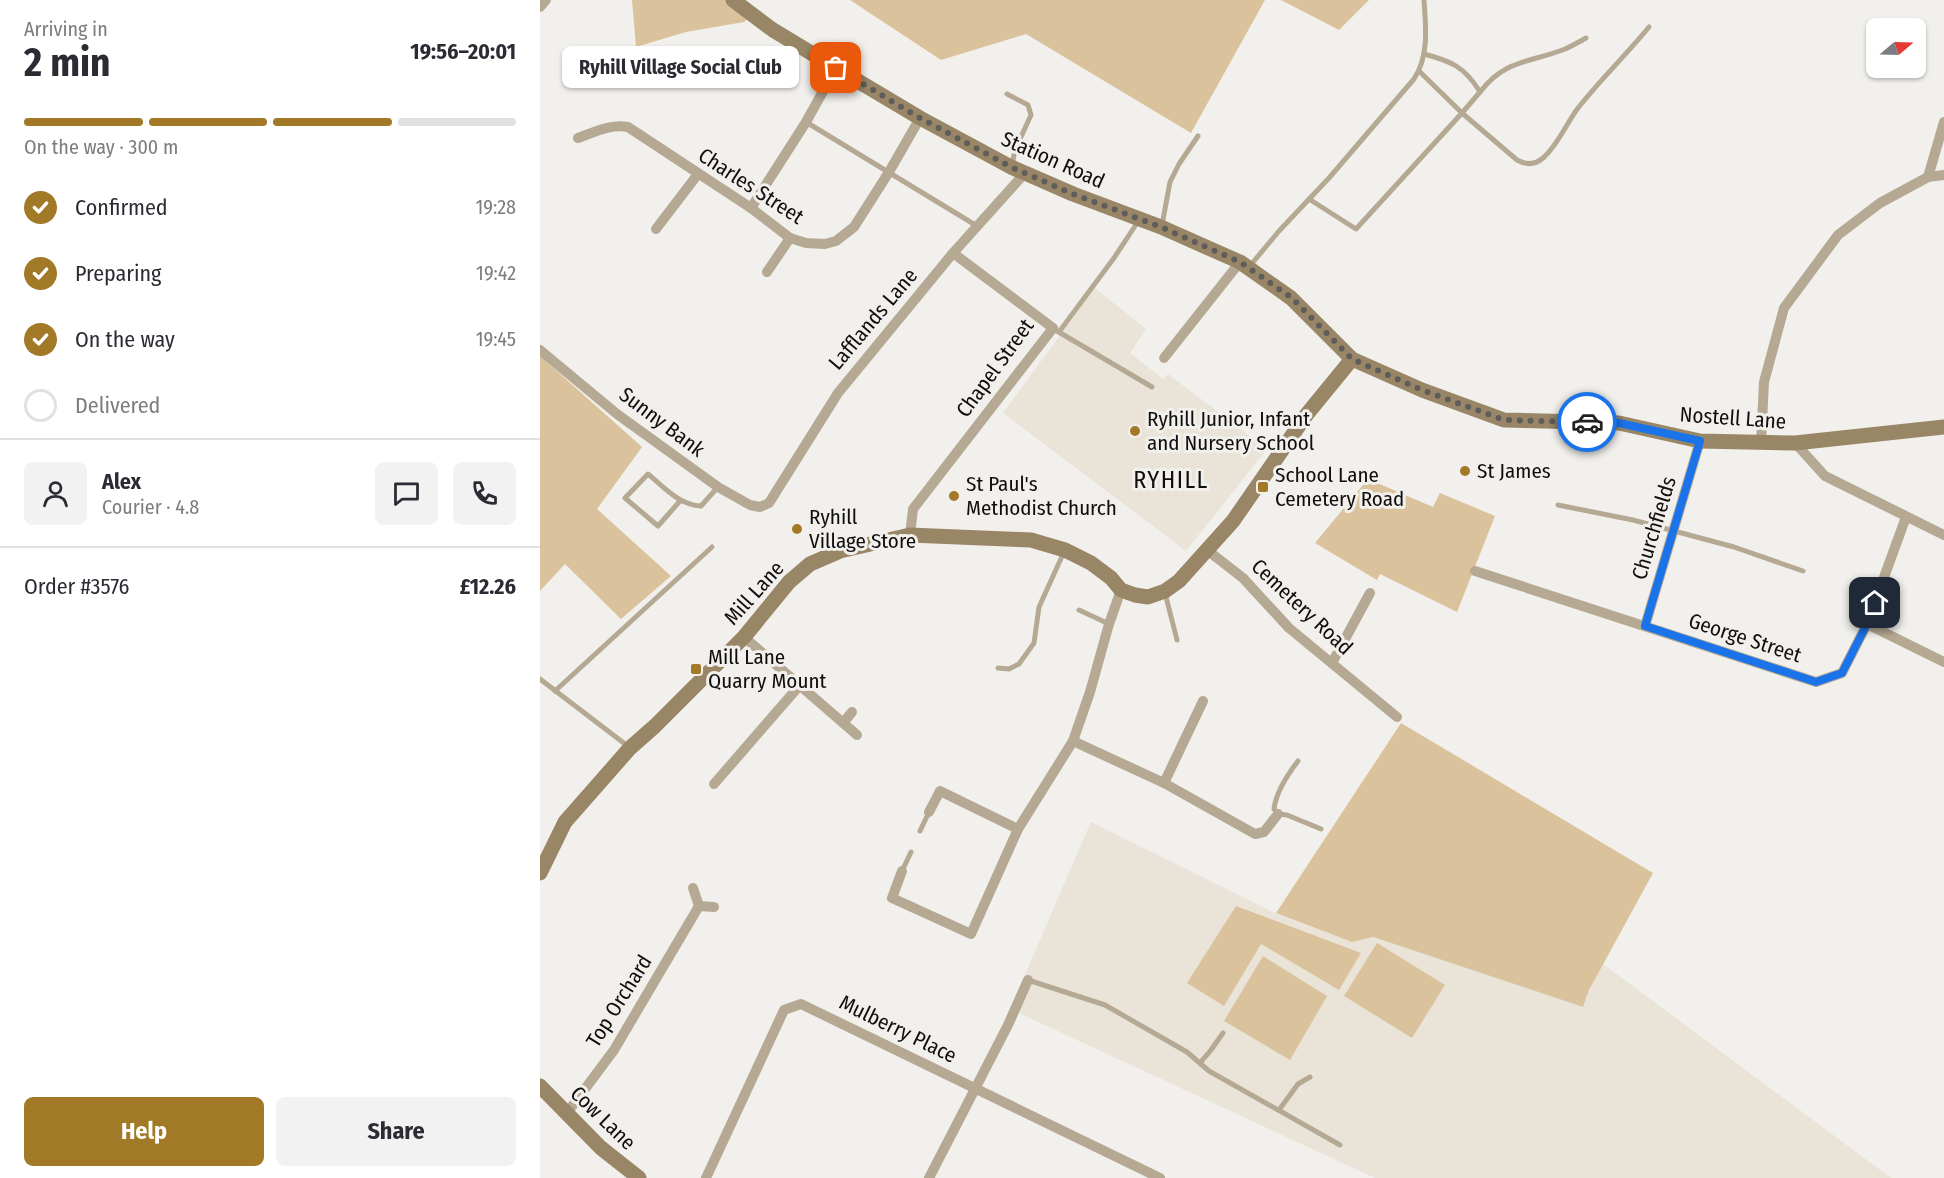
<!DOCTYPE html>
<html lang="en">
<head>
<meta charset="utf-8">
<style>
	body { margin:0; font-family:"Fira Sans Condensed",sans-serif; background:#f2f2f3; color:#2b2b33; height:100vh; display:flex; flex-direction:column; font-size:22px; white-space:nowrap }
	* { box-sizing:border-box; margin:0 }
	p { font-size:20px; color:#7c7c81 }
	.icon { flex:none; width:33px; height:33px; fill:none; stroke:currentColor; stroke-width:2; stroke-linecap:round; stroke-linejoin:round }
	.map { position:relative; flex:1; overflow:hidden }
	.side { display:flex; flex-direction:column; background:#fff; width:540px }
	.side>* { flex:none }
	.needle { width:39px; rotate:71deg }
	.tools { position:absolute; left:1326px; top:18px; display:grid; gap:12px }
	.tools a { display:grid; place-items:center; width:60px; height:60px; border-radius:9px; background:#fff; box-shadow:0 2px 4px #0004; font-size:30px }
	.pin { position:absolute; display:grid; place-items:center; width:51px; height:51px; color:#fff; margin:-26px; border-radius:12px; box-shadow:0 3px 9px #0006 }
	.courier { position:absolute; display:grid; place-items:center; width:60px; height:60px; margin:-30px; border:4px solid #1a73e8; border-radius:50%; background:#fff; color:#222; box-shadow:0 2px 8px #0007 }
	.bubble { position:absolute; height:42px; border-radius:9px; background:#fff; box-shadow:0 2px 4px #0004; font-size:20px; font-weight:700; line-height:42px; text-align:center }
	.head em { font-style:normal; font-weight:700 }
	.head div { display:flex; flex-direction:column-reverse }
	.head { display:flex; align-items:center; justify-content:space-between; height:102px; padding:0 24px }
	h1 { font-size:39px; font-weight:700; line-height:45px }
	.bar { display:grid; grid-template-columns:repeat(4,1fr); gap:9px 6px; align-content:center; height:72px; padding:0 24px }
	.bar i { height:8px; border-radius:4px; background:#e1e1e2 }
	.bar .selected { background:#a17927 }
	.bar p { grid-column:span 4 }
	.line { display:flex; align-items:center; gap:15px; padding:0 24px; border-top:2px solid #e1e1e2 }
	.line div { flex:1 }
	.round { display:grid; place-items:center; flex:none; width:63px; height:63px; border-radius:9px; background:#f2f2f3 }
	ol { padding:0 24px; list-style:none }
	li { display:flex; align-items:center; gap:18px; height:66px }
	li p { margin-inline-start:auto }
	li .icon { padding:6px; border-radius:50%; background:#a17927; color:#fff; stroke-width:4 }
	li:last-child { color:#7c7c81 }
	li i { width:33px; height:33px; border:3px solid #e1e1e2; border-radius:50% }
	.action { display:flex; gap:12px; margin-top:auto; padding:12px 24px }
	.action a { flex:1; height:69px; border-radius:9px; background:#a17927; color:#fff; font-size:24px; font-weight:700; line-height:69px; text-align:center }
	.action a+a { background:#f2f2f3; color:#2b2b33 }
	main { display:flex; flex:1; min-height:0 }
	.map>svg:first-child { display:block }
	.built { fill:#e9e3d8 }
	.green { fill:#dac39c }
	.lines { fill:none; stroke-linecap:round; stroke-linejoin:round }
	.lane { stroke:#b6a994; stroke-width:5 }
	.street { stroke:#b6a994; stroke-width:10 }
	.secondary { stroke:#998666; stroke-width:15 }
	.done { stroke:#5e5d5b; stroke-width:6; stroke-dasharray:0 10.8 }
	.route { stroke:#1a73e8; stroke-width:8 }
	.poi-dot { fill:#a17927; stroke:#f2f0ec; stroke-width:2 }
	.labels { text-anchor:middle; stroke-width:6; stroke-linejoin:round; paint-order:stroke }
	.street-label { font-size:21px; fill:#0f0e0d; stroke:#f2f0ec }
	.poi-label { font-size:21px; fill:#0f0e0d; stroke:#f2f0ec; text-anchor:start }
	.quarter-label { font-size:24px; letter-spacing:1.5px; fill:#0f0e0d; stroke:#f2f0ec }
</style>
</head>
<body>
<main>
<section class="side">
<div class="head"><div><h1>2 min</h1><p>Arriving in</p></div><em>19:56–20:01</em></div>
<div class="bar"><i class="selected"></i><i class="selected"></i><i class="selected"></i><i></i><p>On the way · 300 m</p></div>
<ol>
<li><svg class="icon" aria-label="check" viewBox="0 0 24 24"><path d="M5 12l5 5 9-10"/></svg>Confirmed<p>19:28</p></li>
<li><svg class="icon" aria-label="check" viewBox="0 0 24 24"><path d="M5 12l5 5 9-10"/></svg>Preparing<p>19:42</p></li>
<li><svg class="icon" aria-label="check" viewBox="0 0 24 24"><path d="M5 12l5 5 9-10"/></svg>On the way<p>19:45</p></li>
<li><i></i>Delivered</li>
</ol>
<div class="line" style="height:108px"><a class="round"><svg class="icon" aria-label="person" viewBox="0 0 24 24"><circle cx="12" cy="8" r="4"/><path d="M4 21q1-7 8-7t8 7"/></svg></a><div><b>Alex</b><p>Courier · 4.8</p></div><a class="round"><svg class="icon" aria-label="chat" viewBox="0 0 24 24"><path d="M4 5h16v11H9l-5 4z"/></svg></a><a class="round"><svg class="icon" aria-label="phone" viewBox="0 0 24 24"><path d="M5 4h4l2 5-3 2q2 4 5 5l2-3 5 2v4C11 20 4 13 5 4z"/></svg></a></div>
<div class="line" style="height:78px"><div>Order #3576</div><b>£12.26</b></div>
<div class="action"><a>Help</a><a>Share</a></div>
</section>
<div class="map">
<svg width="1404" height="1178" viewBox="0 0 1404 1178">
	<rect width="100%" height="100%" fill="#f2f0ec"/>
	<g class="built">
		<polygon points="555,288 606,329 590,353 623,379 628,374 727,449 646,551 463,413"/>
		<polygon points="551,822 735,913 812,942 833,937 1043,1007 1049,990 1063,964 1351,1178 835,1178 470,1009"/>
	</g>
	<g class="green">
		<polygon points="92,0 190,0 211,17 204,22 146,32 96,47"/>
		<polygon points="310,0 725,0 651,133 486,34 401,60"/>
		<polygon points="741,0 829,0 799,30"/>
		<polygon points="0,356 102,447 57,509 131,576 81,619 25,564 0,591"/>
		<polygon points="828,479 893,507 900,493 955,516 917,612 840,574 837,580 775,543"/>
		<polygon points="861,723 1113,873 1049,990 1043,1007 833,937 812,942 736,913"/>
		<polygon points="696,906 821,953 799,990 721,944 684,1006 647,983"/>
		<polygon points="837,943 905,985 872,1038 804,996"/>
		<polygon points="723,956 787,996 750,1060 684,1021"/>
	</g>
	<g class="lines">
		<g class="lane">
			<path d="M884,54C911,61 925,67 940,92L922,113L977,160C986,165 995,165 1003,158C1018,145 1026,124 1038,108C1060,80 1086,55 1109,27"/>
			<path d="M940,92C965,59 990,63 1025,49C1032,46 1039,42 1046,38"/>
			<polyline points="467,94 488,105 491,115 475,150 472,165"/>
			<polyline points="266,122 437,226"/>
			<polyline points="769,199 816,229 922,113 879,71"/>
			<polyline points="622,225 630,182 639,164 658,136"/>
			<path d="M709,267L739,231L789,178L874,79C889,56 886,28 884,1"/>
			<polyline points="517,331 612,387"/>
			<polyline points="519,332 574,258 599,220"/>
			<path d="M140,501L118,526L85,498L108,474C124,487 139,505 161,506L178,487"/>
			<polyline points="1018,505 1093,520 1194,547 1263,571"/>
			<polyline points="625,593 637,640"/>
			<polyline points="539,610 569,624"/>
			<polyline points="458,668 469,669 479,664 494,643 499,607 524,552"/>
			<polyline points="0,679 89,747"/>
			<polyline points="15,691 172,547"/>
			<path d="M758,761C748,774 736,792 734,809L738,814L747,815L781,829"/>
			<polyline points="380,831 389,812"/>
			<polyline points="362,871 371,852"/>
			<polyline points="488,980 565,1005 647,1052 669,1071 800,1145"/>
			<polyline points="660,1063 671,1050 683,1033"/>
			<polyline points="739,1110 758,1084 770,1077"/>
		</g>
		<g class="street">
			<polyline points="0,7 6,0"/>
			<path d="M38,138C55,132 70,124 88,127L211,208L250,238L266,243L285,244L296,241L314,227L349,172L380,118"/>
			<polyline points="1388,177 1404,122"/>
			<polyline points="211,208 266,122 296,68"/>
			<polyline points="116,229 158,174"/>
			<polyline points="227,272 250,238"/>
			<polyline points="0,350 77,414 178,487 210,505 220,507 229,503 298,393 413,253 485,173"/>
			<polyline points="624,358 700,262"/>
			<polyline points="1221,443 1224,382 1244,308 1298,235 1340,203 1388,177 1404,175"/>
			<polyline points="1255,443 1285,476 1404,535"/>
			<polyline points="370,535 373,509 513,328 413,253"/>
			<polyline points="667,550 703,578 749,628 857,717"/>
			<polyline points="935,571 1276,682 1302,673 1327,624 1366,517"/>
			<polyline points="1327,624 1404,662"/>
			<polyline points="1105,626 1160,441"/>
			<polyline points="204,637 317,735"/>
			<polyline points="792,663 830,593"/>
			<polyline points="303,723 312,712"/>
			<polyline points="533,741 624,783 715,834 724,832 738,814"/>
			<polyline points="624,783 663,701"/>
			<polyline points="174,784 260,685"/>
			<polyline points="389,812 400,791 478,829"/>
			<polyline points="362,871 352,898 431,934 478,829 533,741 550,692 569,624 581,590"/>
			<polyline points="153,888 159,906 174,907"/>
			<polyline points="27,1113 74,1050 159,906"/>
			<polyline points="166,1178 244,1010 261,1004 620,1178"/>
			<polyline points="389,1178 468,1025 488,980"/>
		</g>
		<g class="secondary">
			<polyline points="193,0 233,30 296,68 380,118 471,167 533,194 621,227 700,262 751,298 812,359 882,390 964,420 1079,423 1160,441 1255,443 1404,427"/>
			<polyline points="0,873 25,822 90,748 115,726 204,637 249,582 270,564 300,551 370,535 491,540 525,550 551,563 571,578 581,590 595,595 608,597 625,591 639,581 693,521 767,414 812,359"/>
			<polyline points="0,1086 61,1148 99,1178"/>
		</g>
	</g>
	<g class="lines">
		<polyline class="done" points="296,68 380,118 471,167 533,194 621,227 700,262 752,298 812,359 882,390 964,420 1047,422"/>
		<polyline class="route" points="1047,422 1079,423 1160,441 1105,626 1276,682 1302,673 1327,624 1335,603"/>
	</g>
	<g class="poi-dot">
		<circle cx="595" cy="431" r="6"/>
		<circle cx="925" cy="471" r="6"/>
		<rect x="717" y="481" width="12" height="12" rx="3"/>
		<circle cx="414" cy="496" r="6"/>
		<circle cx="257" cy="529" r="6"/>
		<rect x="150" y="663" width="12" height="12" rx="3"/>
	</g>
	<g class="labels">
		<g class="street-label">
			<text transform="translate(513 160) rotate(24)" y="7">Station Road</text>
			<text transform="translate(211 186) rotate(33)" y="7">Charles Street</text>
			<text transform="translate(333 319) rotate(-50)" y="7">Lafflands Lane</text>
			<text transform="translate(455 368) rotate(-54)" y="7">Chapel Street</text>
			<text transform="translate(1193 418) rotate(4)" y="7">Nostell Lane</text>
			<text transform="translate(122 422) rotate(37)" y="7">Sunny Bank</text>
			<text transform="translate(1114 528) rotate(-73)" y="7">Churchfields</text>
			<text transform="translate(214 593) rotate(-48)" y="7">Mill Lane</text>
			<text transform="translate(762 607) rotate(43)" y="7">Cemetery Road</text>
			<text transform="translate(1205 638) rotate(18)" y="7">George Street</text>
			<text transform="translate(79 1001) rotate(-58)" y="7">Top Orchard</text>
			<text transform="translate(358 1029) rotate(26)" y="7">Mulberry Place</text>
			<text transform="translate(63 1118) rotate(44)" y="7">Cow Lane</text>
		</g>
		<g class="poi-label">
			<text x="607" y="426">Ryhill Junior, Infant<tspan x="607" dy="24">and Nursery School</tspan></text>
			<text x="937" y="478">St James</text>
			<text x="735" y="482">School Lane<tspan x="735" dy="24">Cemetery Road</tspan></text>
			<text x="426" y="491">St Paul's<tspan x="426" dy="24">Methodist Church</tspan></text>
			<text x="269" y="524">Ryhill<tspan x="269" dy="24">Village Store</tspan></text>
			<text x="168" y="664">Mill Lane<tspan x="168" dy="24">Quarry Mount</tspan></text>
		</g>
		<g class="quarter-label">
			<text x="631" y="488">RYHILL</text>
		</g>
	</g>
</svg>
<div class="tools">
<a><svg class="needle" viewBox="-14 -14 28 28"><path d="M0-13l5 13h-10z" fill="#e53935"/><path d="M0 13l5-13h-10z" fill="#7c7c81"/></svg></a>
</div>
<div class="pin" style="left:296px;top:68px;background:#ea580c"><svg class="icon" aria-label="bag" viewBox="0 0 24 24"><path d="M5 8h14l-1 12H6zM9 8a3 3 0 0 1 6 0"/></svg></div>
<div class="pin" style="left:1335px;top:603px;background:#1f2937"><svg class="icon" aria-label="home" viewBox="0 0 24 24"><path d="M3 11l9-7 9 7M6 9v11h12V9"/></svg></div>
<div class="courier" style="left:1047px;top:422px"><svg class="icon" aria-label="car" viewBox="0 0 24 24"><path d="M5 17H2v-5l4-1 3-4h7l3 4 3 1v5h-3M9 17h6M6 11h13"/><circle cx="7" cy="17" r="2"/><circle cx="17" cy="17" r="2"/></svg></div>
<div class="bubble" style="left:22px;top:46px;width:237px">Ryhill Village Social Club</div>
</div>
</main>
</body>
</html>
